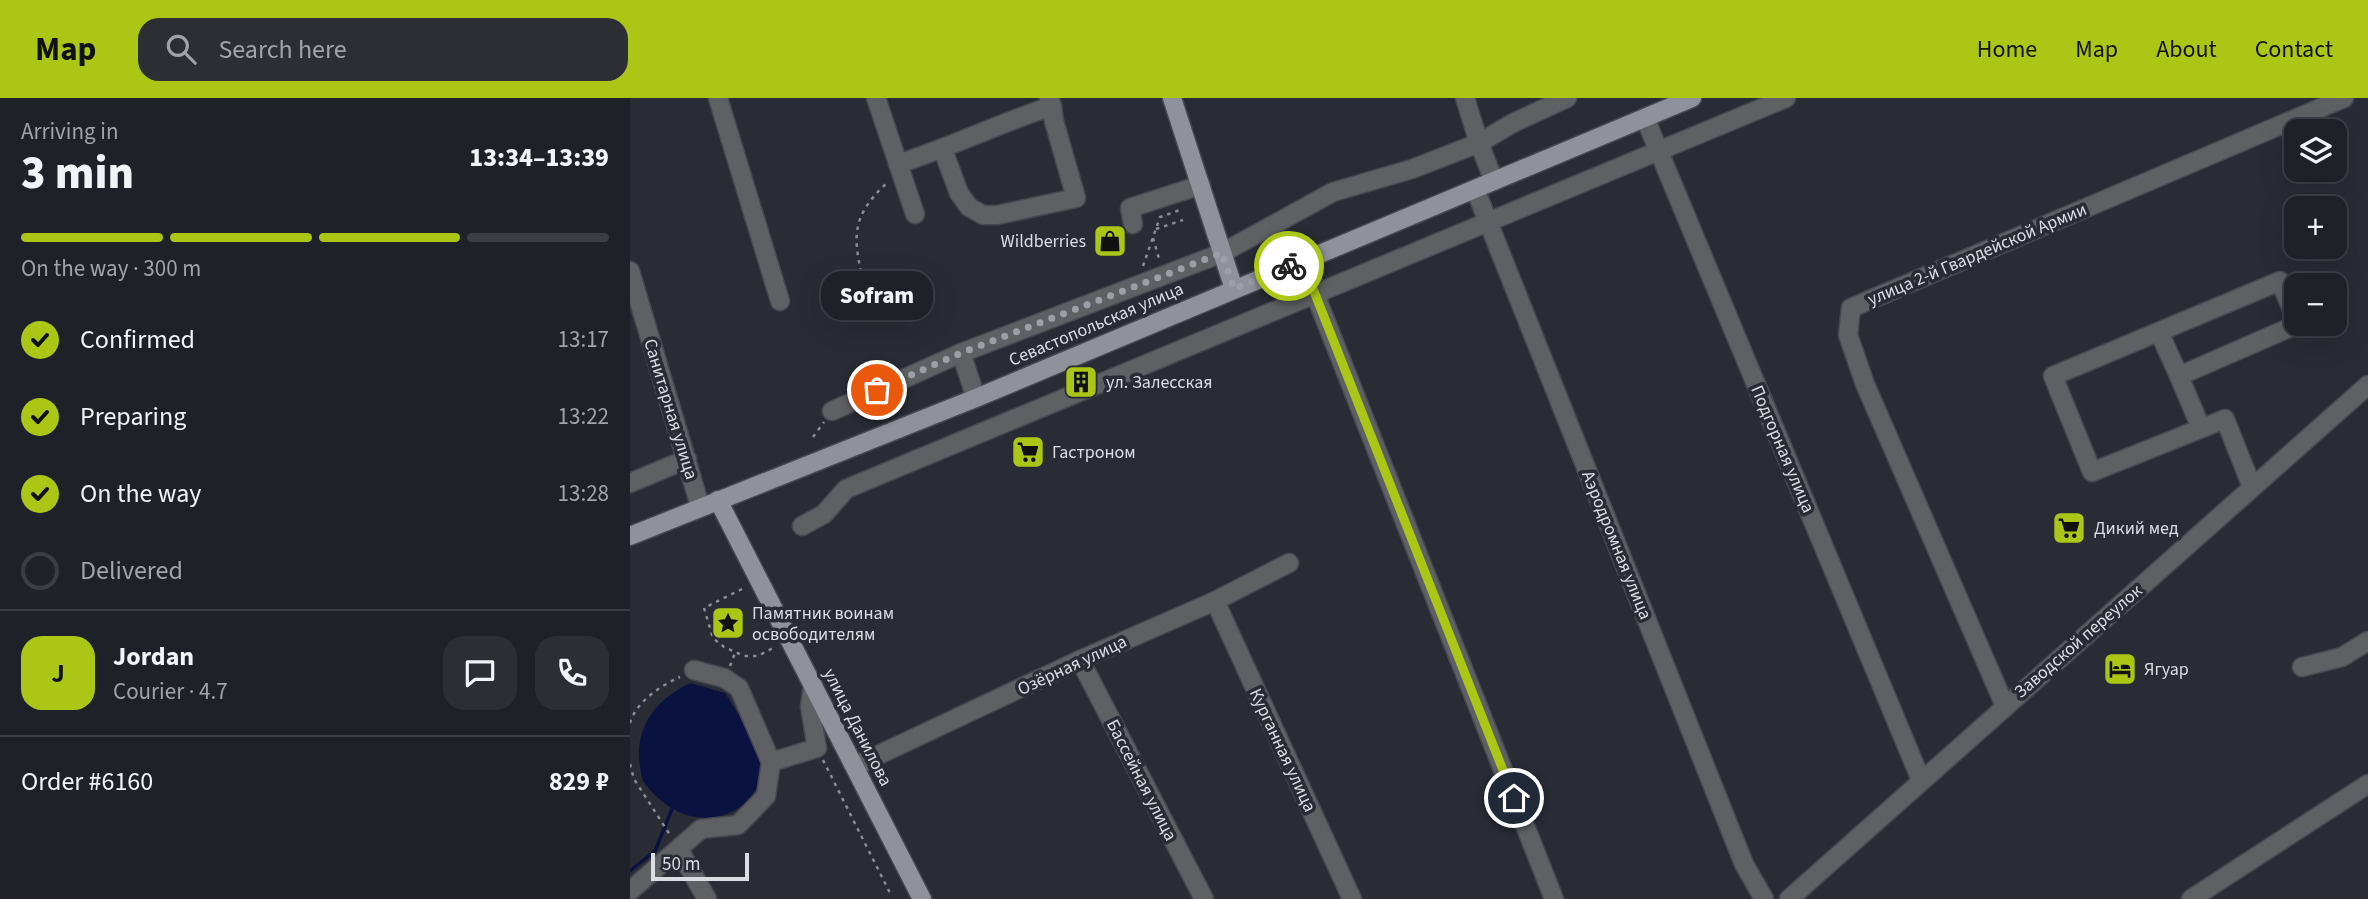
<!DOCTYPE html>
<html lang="en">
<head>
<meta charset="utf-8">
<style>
	body { margin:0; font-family:"Source Sans 3",sans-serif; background:#2c2e34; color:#f1f3f6; height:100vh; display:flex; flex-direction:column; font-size:26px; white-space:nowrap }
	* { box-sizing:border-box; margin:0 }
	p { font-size:23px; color:#a1a3a8 }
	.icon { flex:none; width:38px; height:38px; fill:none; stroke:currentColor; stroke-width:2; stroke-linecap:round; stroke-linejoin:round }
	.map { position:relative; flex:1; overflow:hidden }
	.drawer { display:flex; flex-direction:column; background:#1f2128; width:630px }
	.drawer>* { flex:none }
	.tools { position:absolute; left:1654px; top:21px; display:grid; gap:14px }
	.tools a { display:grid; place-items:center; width:63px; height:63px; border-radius:14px; background:#1f2128; box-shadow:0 7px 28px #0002,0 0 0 2px #3c3e45; font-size:35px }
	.scale { position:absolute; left:21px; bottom:18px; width:98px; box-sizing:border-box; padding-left:7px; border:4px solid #dbdde3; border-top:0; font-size:19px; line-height:24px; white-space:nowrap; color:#dbdde3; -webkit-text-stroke:5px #292c35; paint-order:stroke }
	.pin { position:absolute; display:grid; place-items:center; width:60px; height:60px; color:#fff; margin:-30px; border:4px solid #fff; border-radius:50%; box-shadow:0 2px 7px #0007 }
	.courier { position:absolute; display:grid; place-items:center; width:70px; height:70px; margin:-35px; border:5px solid #abc615; border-radius:50%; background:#fff; color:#222; box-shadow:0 2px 9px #0007 }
	.bubble { position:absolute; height:49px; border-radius:21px; background:#1f2128; box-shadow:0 7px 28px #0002,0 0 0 2px #3c3e45; font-size:23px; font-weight:800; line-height:49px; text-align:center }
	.overview em { font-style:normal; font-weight:800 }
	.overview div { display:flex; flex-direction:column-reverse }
	.overview { display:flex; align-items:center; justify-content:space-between; height:119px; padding:0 21px }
	h1 { font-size:46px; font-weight:800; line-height:52px }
	.bar { display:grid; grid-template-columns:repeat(4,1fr); gap:10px 7px; align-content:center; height:84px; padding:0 21px }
	.bar i { height:9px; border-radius:5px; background:#3c3e45 }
	.bar .selected { background:#abc615 }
	.bar p { grid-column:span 4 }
	.line { display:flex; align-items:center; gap:18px; padding:0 21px; border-top:2px solid #3c3e45 }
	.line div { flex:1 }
	.round { display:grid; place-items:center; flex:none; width:74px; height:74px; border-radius:21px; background:#2c2e34 }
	ol { padding:0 21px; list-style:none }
	li { display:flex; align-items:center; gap:21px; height:77px }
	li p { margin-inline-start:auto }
	li .icon { padding:7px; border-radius:50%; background:#abc615; color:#111; stroke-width:4 }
	li:last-child { color:#a1a3a8 }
	li i { width:38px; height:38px; border:4px solid #3c3e45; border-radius:50% }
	header { display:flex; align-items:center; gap:42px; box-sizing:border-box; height:98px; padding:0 35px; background:#abc615; color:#111 }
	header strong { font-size:33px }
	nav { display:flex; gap:38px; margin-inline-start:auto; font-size:24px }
	.search { width:490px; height:63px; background:#2c2e34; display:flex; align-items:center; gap:18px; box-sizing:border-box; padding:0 24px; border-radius:21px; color:#a1a3a8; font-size:26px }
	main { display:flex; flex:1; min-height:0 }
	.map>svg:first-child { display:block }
	.water { fill:#0a1240 }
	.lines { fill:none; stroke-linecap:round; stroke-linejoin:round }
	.stream { stroke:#0a1240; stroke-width:3.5 }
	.minor-casing { stroke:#454851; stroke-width:21 }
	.major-casing { stroke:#454851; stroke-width:21 }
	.path { stroke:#8a8d94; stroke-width:2.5; stroke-dasharray:3.5 5; stroke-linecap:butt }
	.minor { stroke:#5e6064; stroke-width:18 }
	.major { stroke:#8f929b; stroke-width:18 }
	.done { stroke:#9d9fa6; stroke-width:7; stroke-dasharray:0 12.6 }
	.route { stroke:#abc615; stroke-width:9 }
	.labels { text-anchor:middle; stroke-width:7; stroke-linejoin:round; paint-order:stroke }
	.poi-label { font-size:18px; fill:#dbdde3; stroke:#292c35; text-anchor:start }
	.street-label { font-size:18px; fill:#dbdde3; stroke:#292c35 }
</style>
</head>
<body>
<header>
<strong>Map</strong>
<div class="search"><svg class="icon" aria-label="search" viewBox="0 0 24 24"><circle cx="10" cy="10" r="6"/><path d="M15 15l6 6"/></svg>Search here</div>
<nav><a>Home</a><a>Map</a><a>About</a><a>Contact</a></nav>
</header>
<main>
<section class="drawer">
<div class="overview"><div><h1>3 min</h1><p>Arriving in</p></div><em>13:34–13:39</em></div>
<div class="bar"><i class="selected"></i><i class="selected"></i><i class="selected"></i><i></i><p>On the way · 300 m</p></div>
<ol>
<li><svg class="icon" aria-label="check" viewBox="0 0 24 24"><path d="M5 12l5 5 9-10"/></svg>Confirmed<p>13:17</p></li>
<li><svg class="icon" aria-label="check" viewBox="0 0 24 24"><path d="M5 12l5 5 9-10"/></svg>Preparing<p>13:22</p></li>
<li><svg class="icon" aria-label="check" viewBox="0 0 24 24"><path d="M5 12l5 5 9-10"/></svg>On the way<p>13:28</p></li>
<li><i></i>Delivered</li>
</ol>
<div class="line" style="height:126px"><b class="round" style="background:#abc615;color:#111">J</b><div><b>Jordan</b><p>Courier · 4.7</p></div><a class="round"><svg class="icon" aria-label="chat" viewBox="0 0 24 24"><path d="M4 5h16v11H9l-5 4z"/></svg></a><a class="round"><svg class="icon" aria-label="phone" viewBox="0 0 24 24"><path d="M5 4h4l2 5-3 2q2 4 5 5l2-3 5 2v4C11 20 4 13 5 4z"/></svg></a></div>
<div class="line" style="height:91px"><div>Order #6160</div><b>829 ₽</b></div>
</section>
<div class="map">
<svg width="1738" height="801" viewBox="0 0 1738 801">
	<rect width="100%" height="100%" fill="#292c35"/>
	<path class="water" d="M60,585L95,595C106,612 133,654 131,673C128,710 87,728 54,716C37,710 23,697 13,683C0,636 20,605 60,585Z"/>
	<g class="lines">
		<polyline class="stream" points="0,773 25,753 44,706"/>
		<defs>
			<g id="minor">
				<polyline points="88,0 150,203"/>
				<polyline points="246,0 285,116"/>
				<polyline points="835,0 849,45 864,83"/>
				<polyline points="1015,20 1291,682"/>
				<polyline points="313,52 329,95 339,109 353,117 367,117 446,100 424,23 422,8"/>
				<path d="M268,66C321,49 370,25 422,8L419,0"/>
				<polyline points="845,91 1114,766 1134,801"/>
				<polyline points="503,126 500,110 571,87"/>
				<polyline points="672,163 924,801"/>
				<polyline points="0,173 70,408"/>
				<polyline points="1529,234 1549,278"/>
				<polyline points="331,255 346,300"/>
				<polyline points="202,313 331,255 592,155 703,94 782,71 849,45 883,25 937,0"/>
				<polyline points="1571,330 1549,278 1668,226"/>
				<polyline points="0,385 57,361"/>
				<polyline points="1622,389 1595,321 1462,374 1423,278 1650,183 1666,221"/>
				<polyline points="172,428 194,416 216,391 1156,0"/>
				<polyline points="585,503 722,801"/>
				<polyline points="450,562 574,801"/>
				<polyline points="1672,569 1712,559 1738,543"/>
				<polyline points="64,572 94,580 109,590 141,664 187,650 180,609 183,586"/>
				<polyline points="1375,608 1235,286 1218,237 1221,210 1714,0"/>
				<polyline points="225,668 450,562 585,503 659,465"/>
				<polyline points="49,752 77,801"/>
				<polyline points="0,793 71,731 108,727 136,698 141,664"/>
				<polyline points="1159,801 1738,287"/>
				<polyline points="1561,801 1738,686"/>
			</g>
			<g id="major">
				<polyline points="542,0 604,191"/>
				<polyline points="88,402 292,801"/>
				<polyline points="0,438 346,300 1062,0"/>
			</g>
		</defs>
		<use href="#minor" class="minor-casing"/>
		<use href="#major" class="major-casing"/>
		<g class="path">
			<polyline points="526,131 553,122"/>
			<polyline points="523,140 530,164"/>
			<polyline points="513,168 530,119 550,112"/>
			<path d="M236,199C226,146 214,124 258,84"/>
			<polyline points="183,339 194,324"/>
			<polyline points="112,491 74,510 83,540 94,549 114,558 128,558 145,549"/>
			<polyline points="100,568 105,555"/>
			<path d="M0,625C6,604 30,588 50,579"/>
			<polyline points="193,662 260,795"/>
			<polyline points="0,666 4,681 40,737"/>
		</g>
		<use href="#minor" class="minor"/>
		<use href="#major" class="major"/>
	</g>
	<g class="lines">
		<polyline class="done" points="247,292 331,255 592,155 604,191 659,168"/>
		<polyline class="route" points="659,168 672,163 884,700"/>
	</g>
	<defs>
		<symbol id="shop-square" viewBox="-11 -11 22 22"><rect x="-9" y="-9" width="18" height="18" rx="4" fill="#abc615" stroke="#292c35"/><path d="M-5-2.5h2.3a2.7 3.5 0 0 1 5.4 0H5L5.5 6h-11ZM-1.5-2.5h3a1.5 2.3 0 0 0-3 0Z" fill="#111"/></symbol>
		<symbol id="building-square" viewBox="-11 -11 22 22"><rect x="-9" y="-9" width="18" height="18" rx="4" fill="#abc615" stroke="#292c35"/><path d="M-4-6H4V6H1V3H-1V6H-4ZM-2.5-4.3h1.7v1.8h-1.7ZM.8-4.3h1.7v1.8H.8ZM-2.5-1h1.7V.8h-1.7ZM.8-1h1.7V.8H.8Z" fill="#111"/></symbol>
		<symbol id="supermarket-square" viewBox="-11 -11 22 22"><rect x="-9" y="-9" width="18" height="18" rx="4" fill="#abc615" stroke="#292c35"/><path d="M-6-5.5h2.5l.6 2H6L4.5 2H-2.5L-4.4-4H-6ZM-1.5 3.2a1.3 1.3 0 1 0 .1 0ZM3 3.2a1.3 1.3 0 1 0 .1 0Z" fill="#111"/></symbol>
		<symbol id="sight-square" viewBox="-11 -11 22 22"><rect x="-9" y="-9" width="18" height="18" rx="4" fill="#abc615" stroke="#292c35"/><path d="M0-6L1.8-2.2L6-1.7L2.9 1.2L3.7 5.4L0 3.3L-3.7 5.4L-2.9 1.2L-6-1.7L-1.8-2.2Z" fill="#111"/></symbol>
		<symbol id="hotel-square" viewBox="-11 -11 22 22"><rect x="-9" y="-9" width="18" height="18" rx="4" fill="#abc615" stroke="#292c35"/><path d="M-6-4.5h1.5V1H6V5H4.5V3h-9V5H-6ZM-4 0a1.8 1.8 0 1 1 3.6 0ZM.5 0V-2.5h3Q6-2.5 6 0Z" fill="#111"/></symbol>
	</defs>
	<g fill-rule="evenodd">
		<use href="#shop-square" x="461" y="124" width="38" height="38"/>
		<use href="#building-square" x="432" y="265" width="38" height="38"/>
		<use href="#supermarket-square" x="379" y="335" width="38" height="38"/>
		<use href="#supermarket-square" x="1420" y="411" width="38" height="38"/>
		<use href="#sight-square" x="79" y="506" width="38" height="38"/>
		<use href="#hotel-square" x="1471" y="552" width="38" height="38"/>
	</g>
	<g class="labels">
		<g class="poi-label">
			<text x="456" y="149" text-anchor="end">Wildberries</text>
			<text x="476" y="290">ул. Залесская</text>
			<text x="422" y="360">Гастроном</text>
			<text x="1464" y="436">Дикий мед</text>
			<text x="122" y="521">Памятник воинам<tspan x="122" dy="21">освободителям</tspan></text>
			<text x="1514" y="577">Ягуар</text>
		</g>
		<g class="street-label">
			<text transform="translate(1347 156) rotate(-23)" y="6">улица 2-й Гвардейской Армии</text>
			<text transform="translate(466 226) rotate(-23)" y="6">Севастопольская улица</text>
			<text transform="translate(41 311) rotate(73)" y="6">Санитарная улица</text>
			<text transform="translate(1153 351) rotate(67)" y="6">Подгорная улица</text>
			<text transform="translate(987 447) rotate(68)" y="6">Аэродромная улица</text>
			<text transform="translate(1448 543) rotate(-41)" y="6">Заводской переулок</text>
			<text transform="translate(442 567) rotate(-25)" y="6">Озёрная улица</text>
			<text transform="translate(228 629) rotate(63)" y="6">улица Данилова</text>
			<text transform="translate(653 652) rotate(65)" y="6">Курганная улица</text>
			<text transform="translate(512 682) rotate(63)" y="6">Бассейная улица</text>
		</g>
	</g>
</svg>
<div class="tools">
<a><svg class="icon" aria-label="layers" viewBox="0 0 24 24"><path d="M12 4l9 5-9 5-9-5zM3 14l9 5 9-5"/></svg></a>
<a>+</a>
<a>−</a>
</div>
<div class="scale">50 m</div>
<div class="pin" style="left:247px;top:292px;background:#ea580c"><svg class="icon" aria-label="bag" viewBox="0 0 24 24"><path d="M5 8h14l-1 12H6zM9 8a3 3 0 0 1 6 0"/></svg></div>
<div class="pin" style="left:884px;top:700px;background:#1f2937"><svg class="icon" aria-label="home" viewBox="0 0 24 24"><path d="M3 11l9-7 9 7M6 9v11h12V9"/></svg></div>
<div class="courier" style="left:659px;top:168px"><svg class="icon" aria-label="bike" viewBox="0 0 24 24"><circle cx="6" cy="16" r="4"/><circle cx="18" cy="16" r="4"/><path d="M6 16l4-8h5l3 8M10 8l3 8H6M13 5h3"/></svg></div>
<div class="bubble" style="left:191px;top:173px;width:112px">Sofram</div>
</div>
</main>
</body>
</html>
